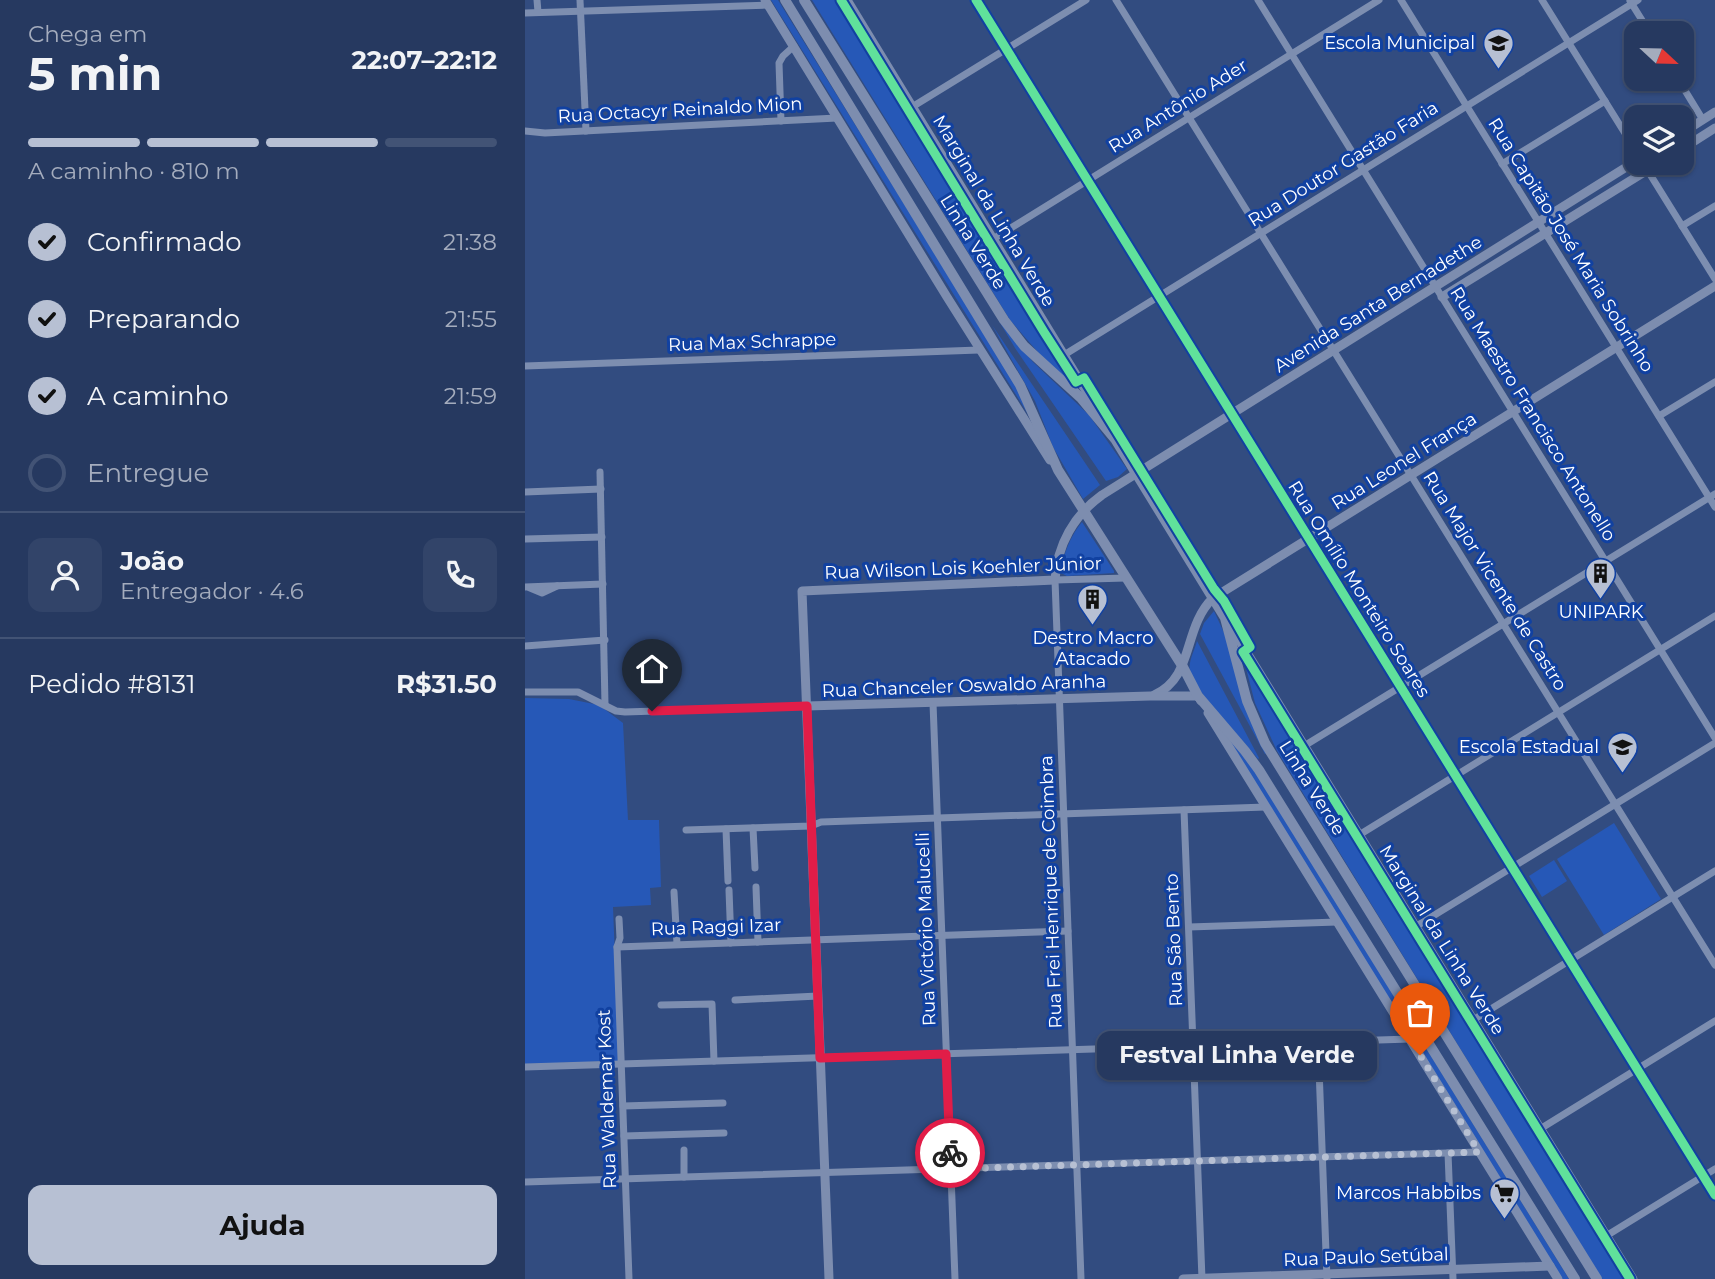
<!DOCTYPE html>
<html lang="pt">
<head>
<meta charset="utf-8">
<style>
	body { margin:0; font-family:Montserrat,sans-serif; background:#324469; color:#f1f3f6; height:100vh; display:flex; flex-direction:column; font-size:26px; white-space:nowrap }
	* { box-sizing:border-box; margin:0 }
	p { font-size:23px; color:#a4acbd }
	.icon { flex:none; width:38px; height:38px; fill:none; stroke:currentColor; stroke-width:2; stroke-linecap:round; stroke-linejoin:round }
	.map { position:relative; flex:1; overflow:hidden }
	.drawer { display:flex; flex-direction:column; background:#263960; width:525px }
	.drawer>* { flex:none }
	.needle { width:46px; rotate:112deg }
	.buttons { position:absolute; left:1099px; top:21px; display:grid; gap:14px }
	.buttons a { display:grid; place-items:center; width:70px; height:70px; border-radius:14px; background:#263960; box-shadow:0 2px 5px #0004,0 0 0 2px #425375; font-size:35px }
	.pin { position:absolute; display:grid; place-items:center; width:60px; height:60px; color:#fff; margin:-72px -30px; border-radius:50% 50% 50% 0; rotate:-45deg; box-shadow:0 0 7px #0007 }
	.pin .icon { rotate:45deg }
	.courier { position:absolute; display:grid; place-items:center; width:70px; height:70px; margin:-35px; border:5px solid #e11d48; border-radius:50%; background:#fff; color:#222; box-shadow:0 2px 9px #0007 }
	.bubble { position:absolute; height:49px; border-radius:14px; background:#263960; box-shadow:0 2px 5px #0004,0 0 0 2px #425375; font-size:23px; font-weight:700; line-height:49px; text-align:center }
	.head em { font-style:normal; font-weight:700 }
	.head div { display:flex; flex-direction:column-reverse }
	.head { display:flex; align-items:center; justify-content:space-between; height:119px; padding:0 28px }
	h1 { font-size:46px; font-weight:700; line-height:52px }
	.bar { display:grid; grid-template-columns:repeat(4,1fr); gap:10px 7px; align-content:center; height:84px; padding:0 28px }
	.bar i { height:9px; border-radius:5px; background:#425375 }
	.bar .active { background:#b7c0d3 }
	.bar p { grid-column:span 4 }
	.line { display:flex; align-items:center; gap:18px; padding:0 28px; border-top:2px solid #425375 }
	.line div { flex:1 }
	.round { display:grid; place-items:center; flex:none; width:74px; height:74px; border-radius:14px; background:#324469 }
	ol { padding:0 28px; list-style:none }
	li { display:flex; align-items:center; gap:21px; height:77px }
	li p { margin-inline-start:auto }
	li .icon { padding:7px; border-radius:50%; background:#b7c0d3; color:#111; stroke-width:4 }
	li:last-child { color:#a4acbd }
	li i { width:38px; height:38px; border:4px solid #425375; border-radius:50% }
	.cta { display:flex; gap:14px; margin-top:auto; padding:14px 28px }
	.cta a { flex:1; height:80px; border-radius:14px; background:#b7c0d3; color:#111; font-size:28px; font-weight:700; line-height:80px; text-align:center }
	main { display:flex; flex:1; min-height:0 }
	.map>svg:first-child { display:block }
	.green { fill:#2658b7 }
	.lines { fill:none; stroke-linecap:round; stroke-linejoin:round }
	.minor { stroke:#7d8eb0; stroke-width:7 }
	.major { stroke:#7d8daf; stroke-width:9 }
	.highway { stroke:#7d8daf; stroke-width:10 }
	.cycleway-casing { stroke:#1141a1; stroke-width:13 }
	.cycleway { stroke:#60e19b; stroke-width:9 }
	.done { stroke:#b7c0d3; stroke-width:7; stroke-dasharray:0 12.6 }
	.route { stroke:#e11d48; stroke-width:9 }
	.labels { text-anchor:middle; stroke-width:6; stroke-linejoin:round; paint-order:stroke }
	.poi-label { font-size:18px; fill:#fff; stroke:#1141a1; text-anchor:end }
	.street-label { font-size:18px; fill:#fff; stroke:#1141a1 }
</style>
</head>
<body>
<main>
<section class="drawer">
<div class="head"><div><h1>5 min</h1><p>Chega em</p></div><em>22:07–22:12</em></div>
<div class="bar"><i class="active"></i><i class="active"></i><i class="active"></i><i></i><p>A caminho · 810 m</p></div>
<ol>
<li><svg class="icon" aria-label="check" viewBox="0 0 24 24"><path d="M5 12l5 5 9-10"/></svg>Confirmado<p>21:38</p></li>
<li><svg class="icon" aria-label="check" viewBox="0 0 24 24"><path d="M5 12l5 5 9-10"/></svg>Preparando<p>21:55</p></li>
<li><svg class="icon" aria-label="check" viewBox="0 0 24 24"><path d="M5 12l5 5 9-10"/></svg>A caminho<p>21:59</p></li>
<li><i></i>Entregue</li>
</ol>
<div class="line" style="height:126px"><a class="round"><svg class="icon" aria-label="person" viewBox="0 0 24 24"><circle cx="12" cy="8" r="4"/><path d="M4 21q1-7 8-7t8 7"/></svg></a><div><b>João</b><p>Entregador · 4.6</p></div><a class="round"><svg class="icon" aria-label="phone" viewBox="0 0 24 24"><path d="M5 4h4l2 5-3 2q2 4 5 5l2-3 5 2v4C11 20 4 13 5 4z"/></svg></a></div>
<div class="line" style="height:91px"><div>Pedido #8131</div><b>R$31.50</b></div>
<div class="cta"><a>Ajuda</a></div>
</section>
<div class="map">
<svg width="1190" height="1279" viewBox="0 0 1190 1279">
	<rect width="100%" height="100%" fill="#324c80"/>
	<g class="green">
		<polygon points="246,0 253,0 491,385 506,419"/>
		<polygon points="287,0 314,0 554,390 518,358 485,320"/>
		<polygon points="474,321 508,362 564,415 602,469 593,477 581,481 490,348"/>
		<polygon points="467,325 575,485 558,499 528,447 510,401"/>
		<path d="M557,522L589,571V573L542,576L536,573C537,556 546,535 557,522Z"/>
		<polygon points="689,611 701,637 742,753 740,754 675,634 679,623"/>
		<path d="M672,641L734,758L733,759C719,740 669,691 665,672C663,661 669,652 672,641Z"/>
		<polygon points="717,653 1106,1279 1077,1279 752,751 730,703"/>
		<polygon points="0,698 44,699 74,705 98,723 103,820 134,820 136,887 125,888 126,905 88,907 94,1061 0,1064"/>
		<polygon points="699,732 729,770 1044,1279 1037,1279"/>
		<polygon points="1089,823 1136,899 1079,935 1032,859"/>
		<polygon points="1029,860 1042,881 1017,897 1004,876"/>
	</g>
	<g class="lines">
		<g class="minor">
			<polyline points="12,0 13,12"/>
			<polyline points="55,0 61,131"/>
			<polyline points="451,0 1190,1195"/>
			<polyline points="591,0 1190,965"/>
			<polyline points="733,0 1190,738"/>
			<polyline points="876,0 1190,507"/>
			<polyline points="1017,0 1111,151"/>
			<polyline points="1105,1 1125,33"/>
			<polyline points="0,13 243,5"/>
			<polyline points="1153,79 1178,120"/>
			<polyline points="387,107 561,0"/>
			<polyline points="256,121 254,63 258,56 269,46"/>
			<polyline points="0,131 20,133 312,118"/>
			<polyline points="1118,163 1190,279"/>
			<polyline points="977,164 1080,101"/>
			<polyline points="1157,226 1190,206"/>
			<polyline points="468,239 854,0"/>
			<polyline points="539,355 1113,0"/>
			<polyline points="0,366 454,350"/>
			<polyline points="1134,416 1190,382"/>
			<polyline points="75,472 80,704"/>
			<polyline points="0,492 76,489"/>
			<polyline points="0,539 77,537"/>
			<polyline points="0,587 78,584"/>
			<polyline points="5,588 17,593 32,586"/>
			<polyline points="0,646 80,640"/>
			<polyline points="0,692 53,692 91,711 100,712 282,706"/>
			<polyline points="408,703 430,1279"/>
			<polyline points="779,746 1190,494"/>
			<polyline points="659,810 677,1279"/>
			<polyline points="228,828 230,868"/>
			<polyline points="201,829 203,881"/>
			<polyline points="161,830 286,826 296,822 741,807"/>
			<polyline points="834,835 1190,616"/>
			<polyline points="231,887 233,942"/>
			<polyline points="204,890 206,943"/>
			<polyline points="149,892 152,944"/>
			<polyline points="94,919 95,938 92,947 104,1279"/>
			<polyline points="664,927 812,922"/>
			<polyline points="890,927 1190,743"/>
			<polyline points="92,947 543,931"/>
			<polyline points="210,1000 293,996"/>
			<polyline points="136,1005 187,1004 189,1061"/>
			<polyline points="948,1020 1190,871"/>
			<polyline points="793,1042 802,1279"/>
			<polyline points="0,1067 885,1039"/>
			<polyline points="98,1106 198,1103"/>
			<polyline points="1015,1129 1190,1021"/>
			<polyline points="99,1136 199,1133"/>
			<polyline points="159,1150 159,1177"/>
			<polyline points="923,1153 928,1279"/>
			<polyline points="0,1182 954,1152"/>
			<polyline points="1081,1236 1190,1169"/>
			<polyline points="556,1279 530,580 601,578"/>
		</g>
		<g class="major">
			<polyline points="240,0 422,297 525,460"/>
			<polyline points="322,0 580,422"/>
			<polyline points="1157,133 1190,112"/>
			<polyline points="1157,149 1190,128"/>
			<polyline points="917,297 1134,163"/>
			<polyline points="703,622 1108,1279"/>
			<path d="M629,695C670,677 657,628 688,598L1190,286"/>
			<polyline points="282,706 625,696 673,696 676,701"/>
			<polyline points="683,713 1033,1279"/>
			<path d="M304,1279L277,591L530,580C532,545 549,515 577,495L1111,161"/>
			<polyline points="658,1279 1025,1266"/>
		</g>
		<g class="highway">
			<polyline points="260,0 495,385 533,470 658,667 673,696 720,751 734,770 1050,1279"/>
			<polyline points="279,0 479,320 499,346 556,398 590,439 700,618 722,701 740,743 1072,1279"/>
		</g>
		<defs>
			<g id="cycleway">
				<polyline points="316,0 519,332 551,382 559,378 689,589 699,601 725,647 718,652 1105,1279"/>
				<polyline points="451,0 1190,1195"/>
			</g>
		</defs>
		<use href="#cycleway" class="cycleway-casing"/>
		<use href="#cycleway" class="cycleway"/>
	</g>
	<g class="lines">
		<polyline class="done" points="425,1153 426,1169 954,1152 895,1055"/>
		<polyline class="route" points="127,711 282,706 295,1058 421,1054 425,1153"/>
	</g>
	<defs>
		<symbol id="school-pin" viewBox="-11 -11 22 30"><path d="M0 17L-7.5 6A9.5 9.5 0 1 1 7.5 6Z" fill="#b7c0d3" stroke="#1141a1"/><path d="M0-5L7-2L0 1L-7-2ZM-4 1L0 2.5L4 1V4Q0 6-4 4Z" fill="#111"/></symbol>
		<symbol id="building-pin" viewBox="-11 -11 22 30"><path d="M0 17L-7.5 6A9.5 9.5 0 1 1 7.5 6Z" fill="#b7c0d3" stroke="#1141a1"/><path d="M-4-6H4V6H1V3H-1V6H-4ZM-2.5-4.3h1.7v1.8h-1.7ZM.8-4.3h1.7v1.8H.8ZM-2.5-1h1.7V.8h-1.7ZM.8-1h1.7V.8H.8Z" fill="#111"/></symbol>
		<symbol id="supermarket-pin" viewBox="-11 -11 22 30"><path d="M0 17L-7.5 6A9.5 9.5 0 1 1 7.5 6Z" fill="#b7c0d3" stroke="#1141a1"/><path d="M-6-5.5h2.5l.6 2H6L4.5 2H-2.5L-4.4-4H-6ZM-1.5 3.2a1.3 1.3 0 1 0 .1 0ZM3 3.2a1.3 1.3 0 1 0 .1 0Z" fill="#111"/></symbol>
	</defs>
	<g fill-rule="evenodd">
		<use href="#school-pin" x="956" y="26" width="35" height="47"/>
		<use href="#building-pin" x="1058" y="556" width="35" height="47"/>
		<use href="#building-pin" x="550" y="582" width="35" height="47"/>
		<use href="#school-pin" x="1080" y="730" width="35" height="47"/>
		<use href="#supermarket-pin" x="962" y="1176" width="35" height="47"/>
	</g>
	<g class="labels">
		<g class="poi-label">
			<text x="950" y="49">Escola Municipal</text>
			<text x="1076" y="618" text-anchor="middle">UNIPARK</text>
			<text x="568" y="644" text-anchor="middle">Destro Macro<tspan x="568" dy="21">Atacado</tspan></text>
			<text x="1074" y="753">Escola Estadual</text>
			<text x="956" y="1199">Marcos Habbibs</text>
		</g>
		<g class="street-label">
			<text transform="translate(653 106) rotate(-32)" y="6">Rua Antônio Ader</text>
			<text transform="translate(155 110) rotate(-3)" y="6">Rua Octacyr Reinaldo Mion</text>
			<text transform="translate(818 164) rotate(-32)" y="6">Rua Doutor Gastão Faria</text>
			<text transform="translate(469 211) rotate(59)" y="6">Marginal da Linha Verde</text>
			<text transform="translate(448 242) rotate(58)" y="6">Linha Verde</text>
			<text transform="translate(1046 245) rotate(58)" y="6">Rua Capitão José Maria Sobrinho</text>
			<text transform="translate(853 304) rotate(-32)" y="6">Avenida Santa Bernadethe</text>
			<text transform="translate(227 342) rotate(-2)" y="6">Rua Max Schrappe</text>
			<text transform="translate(1008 414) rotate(58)" y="6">Rua Maestro Francisco Antonello</text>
			<text transform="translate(879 461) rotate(-32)" y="6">Rua Leonel França</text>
			<text transform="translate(438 568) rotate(-2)" y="6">Rua Wilson Lois Koehler Júnior</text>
			<text transform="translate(970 581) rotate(58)" y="6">Rua Major Vicente de Castro</text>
			<text transform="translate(834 589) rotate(58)" y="6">Rua Omílio Monteiro Soares</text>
			<text transform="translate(439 686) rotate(-2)" y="6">Rua Chanceler Oswaldo Aranha</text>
			<text transform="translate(787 788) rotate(58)" y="6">Linha Verde</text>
			<text transform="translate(526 892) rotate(-92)" y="6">Rua Frei Henrique de Coimbra</text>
			<text transform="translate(191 927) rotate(-2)" y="6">Rua Raggi Izar</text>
			<text transform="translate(401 929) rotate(-92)" y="6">Rua Victório Malucelli</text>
			<text transform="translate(649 940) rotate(-92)" y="6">Rua São Bento</text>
			<text transform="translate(917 940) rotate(58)" y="6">Marginal da Linha Verde</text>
			<text transform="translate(82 1099) rotate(-92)" y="6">Rua Waldemar Kost</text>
			<text transform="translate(841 1257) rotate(-2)" y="6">Rua Paulo Setúbal</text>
		</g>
	</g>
</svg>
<div class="buttons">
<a><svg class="needle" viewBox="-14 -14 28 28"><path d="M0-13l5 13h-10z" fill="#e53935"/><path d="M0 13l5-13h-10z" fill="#a4acbd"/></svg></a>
<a><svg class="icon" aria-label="layers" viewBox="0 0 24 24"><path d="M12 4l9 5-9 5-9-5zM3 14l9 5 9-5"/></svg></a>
</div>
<div class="pin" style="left:895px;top:1055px;background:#ea580c"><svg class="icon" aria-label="bag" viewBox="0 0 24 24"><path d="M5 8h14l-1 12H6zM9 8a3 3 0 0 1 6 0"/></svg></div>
<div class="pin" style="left:127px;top:711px;background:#1f2937"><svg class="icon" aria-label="home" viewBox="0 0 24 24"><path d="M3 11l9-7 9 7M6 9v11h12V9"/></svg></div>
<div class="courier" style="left:425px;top:1153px"><svg class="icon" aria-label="bike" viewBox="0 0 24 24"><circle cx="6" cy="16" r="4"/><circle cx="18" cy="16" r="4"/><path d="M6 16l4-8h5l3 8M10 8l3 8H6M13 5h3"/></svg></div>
<div class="bubble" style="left:572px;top:1031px;width:280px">Festval Linha Verde</div>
</div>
</main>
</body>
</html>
